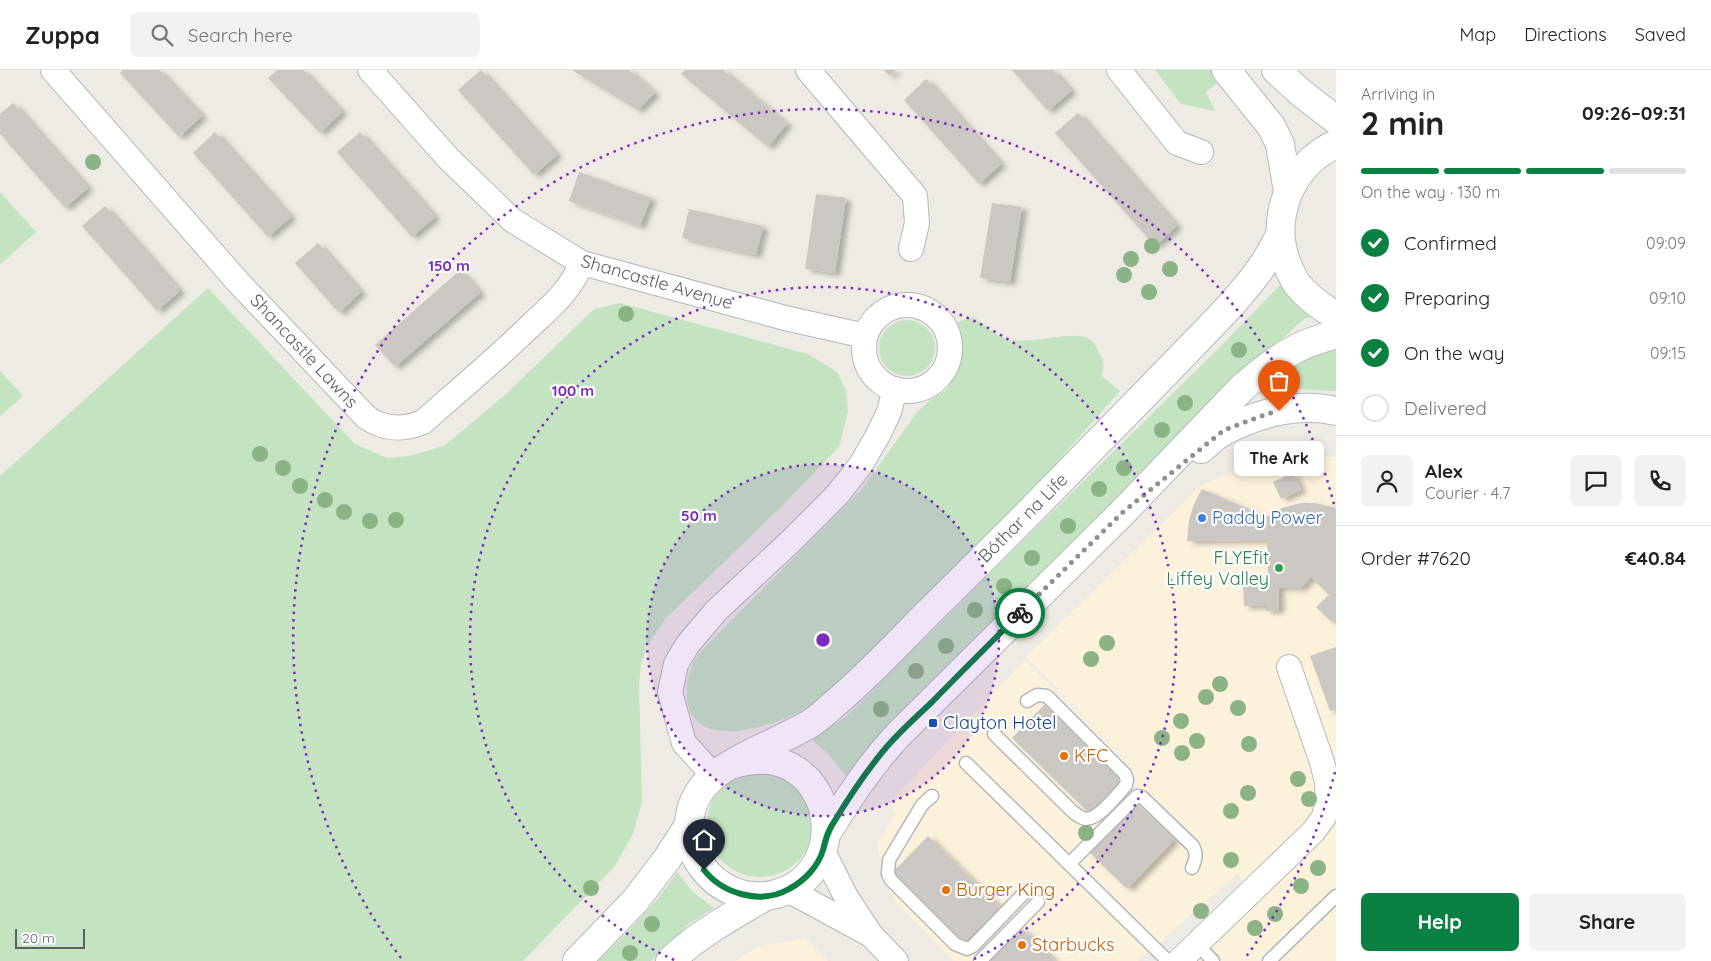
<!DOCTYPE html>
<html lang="en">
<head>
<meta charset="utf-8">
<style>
	body { margin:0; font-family:Quicksand,sans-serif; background:#f2f2f2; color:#222; height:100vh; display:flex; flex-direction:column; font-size:19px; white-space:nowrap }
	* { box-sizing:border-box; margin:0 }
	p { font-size:16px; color:#767676 }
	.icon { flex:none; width:28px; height:28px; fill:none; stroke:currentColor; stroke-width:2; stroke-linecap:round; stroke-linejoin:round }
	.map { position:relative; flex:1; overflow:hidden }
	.details { display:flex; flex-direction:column; background:#fff; width:375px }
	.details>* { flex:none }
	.scale { position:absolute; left:15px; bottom:12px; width:70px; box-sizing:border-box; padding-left:5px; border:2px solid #5c6064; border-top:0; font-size:14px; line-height:18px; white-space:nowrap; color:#5c6064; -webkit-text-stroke:4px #fff; paint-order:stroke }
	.pin { position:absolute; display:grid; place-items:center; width:42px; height:42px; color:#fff; margin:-51px -21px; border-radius:50% 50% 50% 0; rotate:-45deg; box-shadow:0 0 5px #0007 }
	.pin .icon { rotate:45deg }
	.courier { position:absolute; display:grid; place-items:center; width:50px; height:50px; margin:-25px; border:4px solid #0b8043; border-radius:50%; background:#fff; color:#222; box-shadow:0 1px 6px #0007 }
	.bubble { position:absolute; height:35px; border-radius:8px; background:#fff; box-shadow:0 2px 8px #0003; font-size:16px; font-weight:700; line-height:35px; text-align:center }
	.head em { font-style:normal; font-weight:700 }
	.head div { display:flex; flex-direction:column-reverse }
	.head { display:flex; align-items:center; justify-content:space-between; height:85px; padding:0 25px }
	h1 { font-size:32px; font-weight:700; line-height:38px }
	.bar { display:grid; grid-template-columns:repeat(4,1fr); gap:8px 5px; align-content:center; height:60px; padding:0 25px }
	.bar i { height:6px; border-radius:4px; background:#e0e0e0 }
	.bar .active { background:#0b8043 }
	.bar p { grid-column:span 4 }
	.line { display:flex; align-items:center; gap:12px; padding:0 25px; border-top:1px solid #e0e0e0 }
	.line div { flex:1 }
	.round { display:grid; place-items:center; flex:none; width:52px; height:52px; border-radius:8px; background:#f2f2f2 }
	ol { padding:0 25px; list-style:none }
	li { display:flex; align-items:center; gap:15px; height:55px }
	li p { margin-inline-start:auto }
	li .icon { padding:5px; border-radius:50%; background:#0b8043; color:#fff; stroke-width:4 }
	li:last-child { color:#767676 }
	li i { width:28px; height:28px; border:2px solid #e0e0e0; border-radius:50% }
	.cta { display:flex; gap:10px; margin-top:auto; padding:10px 25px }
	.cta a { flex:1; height:58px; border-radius:8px; background:#0b8043; color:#fff; font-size:20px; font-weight:700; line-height:58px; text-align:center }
	.cta a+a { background:#f2f2f2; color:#222 }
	header { display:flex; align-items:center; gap:30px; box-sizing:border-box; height:70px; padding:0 25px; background:#fff; border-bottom:1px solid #e0e0e0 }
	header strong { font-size:24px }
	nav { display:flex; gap:28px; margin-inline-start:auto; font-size:18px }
	.search { width:350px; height:45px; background:#f2f2f2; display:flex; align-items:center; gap:12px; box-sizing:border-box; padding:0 18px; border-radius:8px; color:#767676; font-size:19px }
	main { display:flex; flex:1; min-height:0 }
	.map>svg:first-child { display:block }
	.commercial { fill:#fcf1db }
	.green { fill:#c4e4c1 }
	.building { fill:#cbc7c3; filter:url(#shadow) }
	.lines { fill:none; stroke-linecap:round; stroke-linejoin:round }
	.lane-casing { stroke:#b4b7ba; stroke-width:15 }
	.street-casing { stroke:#b4b7ba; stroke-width:26 }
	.secondary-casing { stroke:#b5b9bd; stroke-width:30 }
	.lane { stroke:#fff; stroke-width:12 }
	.street { stroke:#fff; stroke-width:24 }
	.secondary { stroke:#fff; stroke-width:28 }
	.tree { fill:#8cb386 }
	.done { stroke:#8f9191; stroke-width:5; stroke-dasharray:0 9 }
	.route { stroke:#0b8043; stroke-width:6 }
	.ring { fill:none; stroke:#7b2cbf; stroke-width:2.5; stroke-dasharray:2.5 5 }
	.shop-dot { fill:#3f7fe0; stroke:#fff; stroke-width:2 }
	.leisure-dot { fill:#2e9e5b; stroke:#fff; stroke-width:2 }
	.transit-dot { fill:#1a4fb4; stroke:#fff; stroke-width:2 }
	.food-dot { fill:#e8710a; stroke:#fff; stroke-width:2 }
	.labels { text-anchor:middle; stroke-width:4.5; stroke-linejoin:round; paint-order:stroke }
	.street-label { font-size:18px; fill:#5c6064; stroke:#fff }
	.shop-label { font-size:18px; fill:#366cbe; stroke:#fff; text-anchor:start }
	.leisure-label { font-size:18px; fill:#27864d; stroke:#fff; text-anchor:end }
	.transit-label { font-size:18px; fill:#164399; stroke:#fff; text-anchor:start }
	.food-label { font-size:18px; fill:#c56008; stroke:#fff; text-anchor:start }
	.centre { fill:#7b2cbf; stroke:#fff; stroke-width:2.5 }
	.ring-label { font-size:15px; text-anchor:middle; font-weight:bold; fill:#7b2cbf; stroke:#fff; stroke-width:4.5; stroke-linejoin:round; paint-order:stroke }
</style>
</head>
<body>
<header>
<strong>Zuppa</strong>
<div class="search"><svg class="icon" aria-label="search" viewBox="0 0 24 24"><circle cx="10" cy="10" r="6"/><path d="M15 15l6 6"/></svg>Search here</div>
<nav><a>Map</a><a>Directions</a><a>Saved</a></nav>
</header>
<main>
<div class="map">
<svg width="1336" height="891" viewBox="0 0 1336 891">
	<defs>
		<filter id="shadow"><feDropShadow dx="5.5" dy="3" stdDeviation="2.5" flood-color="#0004"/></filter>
	</defs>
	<rect width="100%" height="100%" fill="#eeebe4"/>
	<g class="commercial">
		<polygon points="1290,386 1336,387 1336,891 1197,891 1252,820 1237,804 1138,891 953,891 897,833 885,814 877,773 895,745 891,731 1025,590 1163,728 1026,587 1201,415 1245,398 1254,400"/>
		<polygon points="805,868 828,891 735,891 757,877"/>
	</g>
	<g class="green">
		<polygon points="1155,0 1211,0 1220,11 1206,22 1215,41 1181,34"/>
		<polygon points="0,122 36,162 0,195"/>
		<polygon points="1283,209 1319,244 1304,249 1259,290 847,707 827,683 814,672 813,668 844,648 866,627 998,495 1218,279 1280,215"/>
		<polygon points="208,218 355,374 387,388 409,386 444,376 506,324 594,239 620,233 808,284 837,302 846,320 848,341 839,377 781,437 666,548 647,576 641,595 639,615 642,731 633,764 615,796 523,891 0,891 0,406"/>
		<path d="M974,247C983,254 995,265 1006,269C1028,276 1075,259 1089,269C1094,271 1096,277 1098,281C1104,290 1104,296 1102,306L1120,321L1020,434L834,617C827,622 820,629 813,634C785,653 701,684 688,635C684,616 689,599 699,583L861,420L918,341L930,330L946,320L960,295L963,277L957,252Z"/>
		<circle cx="907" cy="278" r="28"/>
		<polygon points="1336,272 1336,321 1296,319 1265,324 1258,316 1269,305"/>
		<polygon points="0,301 23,326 0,346"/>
		<circle cx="760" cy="754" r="53"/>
		<path d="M677,802L693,822L714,838L689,854L651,891H598C626,863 656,835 677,802Z"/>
	</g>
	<g class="building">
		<polygon points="123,0 159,0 202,46 179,67 120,3"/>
		<polygon points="277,0 303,0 342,42 320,63 268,8"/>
		<polygon points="481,0 557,85 534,105 458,20"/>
		<polygon points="572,0 629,0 655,23 638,40"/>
		<polygon points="685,0 723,0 787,54 768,77 681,4"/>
		<polygon points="884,0 896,0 889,6"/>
		<polygon points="1012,0 1053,0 1071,21 1048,41"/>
		<polygon points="926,9 1001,94 979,114 904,30"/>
		<polygon points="13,33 88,118 65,138 0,64 0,44"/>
		<polygon points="1078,43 1177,156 1155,176 1055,63"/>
		<polygon points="215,62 291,147 268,167 193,83"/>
		<polygon points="360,62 435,147 412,167 337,82"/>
		<polygon points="579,102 651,128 640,156 569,131"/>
		<polygon points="816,124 846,128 835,203 805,199"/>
		<polygon points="992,133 1022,137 1010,212 980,208"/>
		<polygon points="105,136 180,221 157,241 82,156"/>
		<polygon points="689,139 763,156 756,185 682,168"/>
		<polygon points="318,173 361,222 339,243 295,193"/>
		<polygon points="460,200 480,223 395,297 375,275"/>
		<polygon points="1293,403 1301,420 1281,429 1273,412"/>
		<polygon points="1202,419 1267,447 1282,438 1301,433 1315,433 1336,438 1336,548 1332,552 1316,537 1329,525 1311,507 1301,518 1279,517 1279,540 1266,541 1266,536 1244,536 1243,515 1251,516 1251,507 1268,506 1267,470 1187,471 1189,450 1194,434"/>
		<polygon points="1336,577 1336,639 1330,641 1310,586"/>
		<polygon points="1045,634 1123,710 1090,744 1012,668"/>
		<polygon points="1136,733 1174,770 1127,819 1089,782"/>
		<polygon points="928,766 1000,837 963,874 892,803"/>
		<polygon points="1022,858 1055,891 989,891"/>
	</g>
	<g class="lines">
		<defs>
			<g id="lane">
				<path d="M994,664L1072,741C1076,744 1080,748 1086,749C1099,749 1118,724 1126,715L1127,710L1125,704L1047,626L1037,625L1027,631"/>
				<polyline points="966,693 1168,891"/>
				<polyline points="932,726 922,735 889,790 888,804 891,810 955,874 967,879 973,876 1027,820"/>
				<path d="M1069,794L1137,726L1142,727L1193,776C1197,784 1196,789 1192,798"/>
				<polyline points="1197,874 1213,891"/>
				<polyline points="980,891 1038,832"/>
				<polyline points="1269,891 1336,826"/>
			</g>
			<g id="street">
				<path d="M53,0L238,212L366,347C384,360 404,360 423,352C458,321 493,292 526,260C549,238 569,223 582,193"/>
				<polyline points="370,0 448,88 512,150 582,193 785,248 865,266"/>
				<polyline points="808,0 915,126 917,153 911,179"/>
				<polyline points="1119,0 1177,73 1201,82"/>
				<circle cx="907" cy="278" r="43"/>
				<polyline points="713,705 684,673 670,622 676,594 688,574 716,541 791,471 837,425 860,396 877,367 889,342 895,319"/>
				<polyline points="823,781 846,827 871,865 896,891"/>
				<polyline points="788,820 869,864"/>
				<polyline points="1179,891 1313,762 1324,747 1328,732 1327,712 1322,692 1289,597"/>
			</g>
			<g id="secondary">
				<polyline points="1226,0 1271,56 1280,74 1288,122"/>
				<polyline points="1276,0 1300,22 1336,50"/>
				<path d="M1336,74C1288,96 1267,153 1290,201C1292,205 1294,210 1297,214C1308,228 1321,237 1336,246"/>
				<path d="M1201,379C1208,373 1217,364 1226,360C1259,343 1299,332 1336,341"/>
				<path d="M733,694C747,691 760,688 775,691C842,708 843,807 776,824C715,840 664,770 702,718C720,693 776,673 804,657C815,652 824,643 833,635C867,607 897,574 928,543C985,487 1042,430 1098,372C1126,344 1154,315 1182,286C1211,256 1242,226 1265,192C1271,183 1275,174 1280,165"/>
				<path d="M826,764C848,729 870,695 898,665L1123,442L1242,318C1261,301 1282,284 1306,274C1316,270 1326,267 1336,264"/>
				<polyline points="577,891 635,831 667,789 689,755"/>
				<path d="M670,891C698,864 732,846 766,826"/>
			</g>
		</defs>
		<use href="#lane" class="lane-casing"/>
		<use href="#street" class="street-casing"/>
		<use href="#secondary" class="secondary-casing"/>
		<use href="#lane" class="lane"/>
		<use href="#street" class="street"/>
		<use href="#secondary" class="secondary"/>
	</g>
	<g class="tree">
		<circle cx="93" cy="92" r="8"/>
		<circle cx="1152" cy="176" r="8"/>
		<circle cx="1131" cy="189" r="8"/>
		<circle cx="1170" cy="199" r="8"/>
		<circle cx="1124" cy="205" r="8"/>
		<circle cx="1149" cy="222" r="8"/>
		<circle cx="626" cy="244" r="8"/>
		<circle cx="1239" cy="280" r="8"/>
		<circle cx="1185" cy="333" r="8"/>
		<circle cx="1162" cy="360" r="8"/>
		<circle cx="260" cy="384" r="8"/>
		<circle cx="283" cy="398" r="8"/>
		<circle cx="1124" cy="398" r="8"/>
		<circle cx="300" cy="416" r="8"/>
		<circle cx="1099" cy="419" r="8"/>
		<circle cx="325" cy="430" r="8"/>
		<circle cx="344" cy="442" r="8"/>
		<circle cx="396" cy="450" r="8"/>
		<circle cx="370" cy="451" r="8"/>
		<circle cx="1068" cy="456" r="8"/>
		<circle cx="1032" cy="488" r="8"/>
		<circle cx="1004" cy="516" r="8"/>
		<circle cx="975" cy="540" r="8"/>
		<circle cx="1107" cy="573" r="8"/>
		<circle cx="946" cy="576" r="8"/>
		<circle cx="1091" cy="589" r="8"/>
		<circle cx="916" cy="601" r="8"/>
		<circle cx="1220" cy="614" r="8"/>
		<circle cx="1206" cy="627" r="8"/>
		<circle cx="1238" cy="638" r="8"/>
		<circle cx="881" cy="639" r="8"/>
		<circle cx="1181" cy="651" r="8"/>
		<circle cx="1162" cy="668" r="8"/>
		<circle cx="1197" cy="671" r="8"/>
		<circle cx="1249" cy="674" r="8"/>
		<circle cx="1182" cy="683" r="8"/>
		<circle cx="1298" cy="709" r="8"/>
		<circle cx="1248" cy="723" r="8"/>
		<circle cx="1309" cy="729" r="8"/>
		<circle cx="1231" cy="741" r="8"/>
		<circle cx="1086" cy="763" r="8"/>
		<circle cx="1231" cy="790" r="8"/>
		<circle cx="1318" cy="798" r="8"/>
		<circle cx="1301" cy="816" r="8"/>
		<circle cx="591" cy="818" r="8"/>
		<circle cx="1201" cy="841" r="8"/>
		<circle cx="1275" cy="844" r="8"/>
		<circle cx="652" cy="854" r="8"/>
		<circle cx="1255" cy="858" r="8"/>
		<circle cx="630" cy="883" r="8"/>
	</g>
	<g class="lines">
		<polyline class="done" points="1020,543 1123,442 1224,360 1267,344 1279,341"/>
		<path class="route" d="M704,800C723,824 761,835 789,819C804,811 818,797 823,780C826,769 827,762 834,752C849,727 865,703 884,680C898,663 915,648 932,632C961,602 991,573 1020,543"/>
	</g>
	<circle cx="823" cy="570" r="176" fill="#7b2cbf" fill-opacity=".12"/>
	<g class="ring">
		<circle cx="823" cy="570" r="176"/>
		<path d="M674 890A353 353 0 1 1 972 890"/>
		<path d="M1335 702A529 529 0 0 1 1245 888M401 888A529 529 0 1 1 1335 438"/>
	</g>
	<circle class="shop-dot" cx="1202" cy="448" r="5"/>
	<circle class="leisure-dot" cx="1279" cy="498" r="5"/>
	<rect class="transit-dot" x="928" y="648" width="10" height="10" rx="2.5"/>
	<g class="food-dot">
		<circle cx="1064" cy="686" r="5"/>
		<circle cx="946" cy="820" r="5"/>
		<circle cx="1022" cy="875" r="5"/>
	</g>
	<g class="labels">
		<g class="street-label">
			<text transform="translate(657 212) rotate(16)" y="6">Shancastle Avenue</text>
			<text transform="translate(304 281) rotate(47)" y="6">Shancastle Lawns</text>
			<text transform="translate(1023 448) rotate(-45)" y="6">Bóthar na Life</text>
		</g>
		<g class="shop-label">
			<text x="1212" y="454">Paddy Power</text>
		</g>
		<g class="leisure-label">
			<text x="1269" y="494">FLYEfit<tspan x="1269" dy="21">Liffey Valley</tspan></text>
		</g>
		<g class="transit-label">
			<text x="943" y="659">Clayton Hotel</text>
		</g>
		<g class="food-label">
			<text x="1074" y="692">KFC</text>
			<text x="956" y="826">Burger King</text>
			<text x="1032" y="881">Starbucks</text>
		</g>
	</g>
	<circle cx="823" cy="570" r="8" class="centre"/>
	<g class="ring-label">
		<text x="449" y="201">150 m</text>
		<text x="573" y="326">100 m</text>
		<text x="699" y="451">50 m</text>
	</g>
</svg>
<div class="scale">20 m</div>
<div class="pin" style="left:1279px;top:341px;background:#ea580c"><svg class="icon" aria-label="bag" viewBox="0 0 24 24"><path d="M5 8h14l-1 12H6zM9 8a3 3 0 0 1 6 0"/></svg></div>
<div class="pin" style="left:704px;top:800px;background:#1f2937"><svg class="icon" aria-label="home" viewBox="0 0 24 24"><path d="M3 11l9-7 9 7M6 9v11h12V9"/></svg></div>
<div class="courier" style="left:1020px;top:543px"><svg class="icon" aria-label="bike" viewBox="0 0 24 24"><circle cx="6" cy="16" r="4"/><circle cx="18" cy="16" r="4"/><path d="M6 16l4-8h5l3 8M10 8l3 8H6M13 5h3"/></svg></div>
<div class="bubble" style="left:1234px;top:371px;width:90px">The Ark</div>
</div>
<section class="details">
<div class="head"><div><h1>2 min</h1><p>Arriving in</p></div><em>09:26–09:31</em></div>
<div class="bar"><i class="active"></i><i class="active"></i><i class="active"></i><i></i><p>On the way · 130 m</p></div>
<ol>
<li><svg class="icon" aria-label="check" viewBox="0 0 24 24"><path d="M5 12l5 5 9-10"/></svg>Confirmed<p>09:09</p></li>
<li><svg class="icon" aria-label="check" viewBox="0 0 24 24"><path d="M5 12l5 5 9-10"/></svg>Preparing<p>09:10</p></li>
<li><svg class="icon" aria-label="check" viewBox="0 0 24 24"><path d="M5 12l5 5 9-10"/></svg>On the way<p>09:15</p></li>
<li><i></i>Delivered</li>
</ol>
<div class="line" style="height:90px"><a class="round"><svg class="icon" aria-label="person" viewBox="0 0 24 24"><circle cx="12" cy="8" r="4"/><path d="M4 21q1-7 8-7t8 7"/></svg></a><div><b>Alex</b><p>Courier · 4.7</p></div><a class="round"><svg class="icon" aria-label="chat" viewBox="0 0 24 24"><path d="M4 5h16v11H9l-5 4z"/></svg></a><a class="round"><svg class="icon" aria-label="phone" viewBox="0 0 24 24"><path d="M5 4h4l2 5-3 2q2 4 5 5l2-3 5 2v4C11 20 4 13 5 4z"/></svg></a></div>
<div class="line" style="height:65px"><div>Order #7620</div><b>€40.84</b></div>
<div class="cta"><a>Help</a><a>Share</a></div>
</section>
</main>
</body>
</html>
